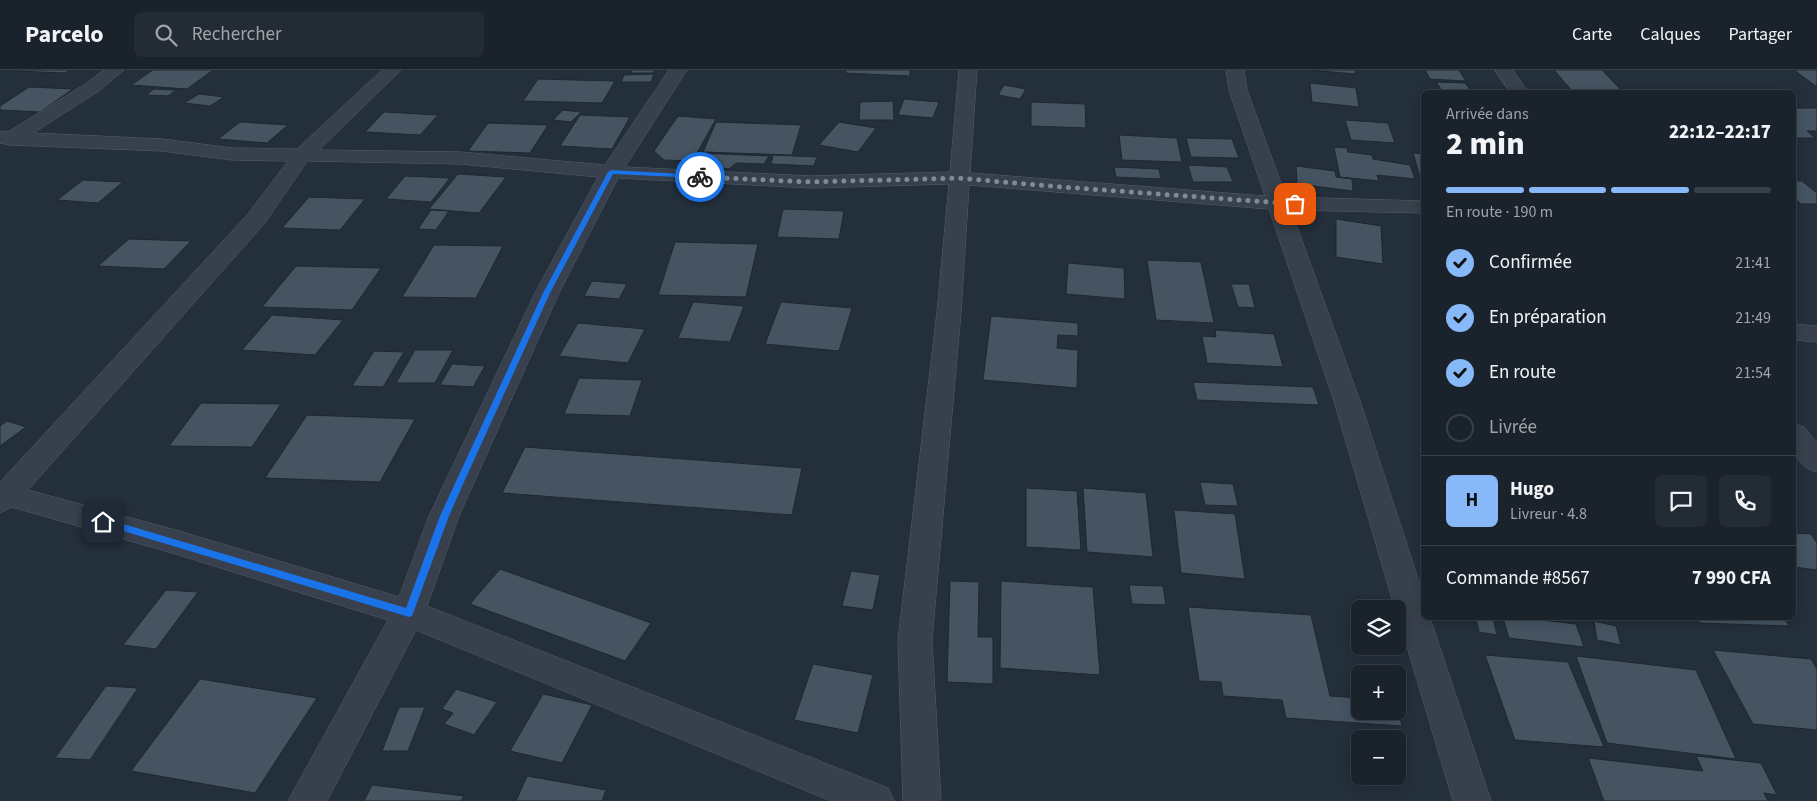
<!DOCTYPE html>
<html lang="fr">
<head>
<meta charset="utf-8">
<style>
	body { margin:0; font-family:"Source Sans 3",sans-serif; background:#232b34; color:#f1f3f6; height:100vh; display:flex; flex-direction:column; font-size:19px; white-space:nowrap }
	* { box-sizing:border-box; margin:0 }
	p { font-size:16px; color:#9fa4a9 }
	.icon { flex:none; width:28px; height:28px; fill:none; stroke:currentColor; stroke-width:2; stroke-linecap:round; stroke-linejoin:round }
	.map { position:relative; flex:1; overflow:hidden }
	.sheet { position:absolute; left:1421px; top:20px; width:375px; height:530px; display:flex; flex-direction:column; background:#1a232c; border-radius:8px; box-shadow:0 2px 12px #0003,0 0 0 1px #384048 }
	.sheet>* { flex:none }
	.tools { position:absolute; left:1351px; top:530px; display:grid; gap:10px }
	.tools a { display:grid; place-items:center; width:55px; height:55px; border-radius:8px; background:#1a232c; box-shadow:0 2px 12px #0003,0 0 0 1px #384048; font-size:25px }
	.pin { position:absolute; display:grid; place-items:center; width:42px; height:42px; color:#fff; margin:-21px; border-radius:10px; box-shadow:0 2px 8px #0006 }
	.courier { position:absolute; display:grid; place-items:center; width:50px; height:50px; margin:-25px; border:4px solid #1a73e8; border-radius:50%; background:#fff; color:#222; box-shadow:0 1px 6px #0007 }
	.overview em { font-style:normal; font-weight:800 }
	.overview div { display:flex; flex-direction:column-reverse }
	.overview { display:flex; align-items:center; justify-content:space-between; height:85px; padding:0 25px }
	h1 { font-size:32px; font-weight:800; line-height:38px }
	.bar { display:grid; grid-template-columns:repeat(4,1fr); gap:8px 5px; align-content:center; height:60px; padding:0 25px }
	.bar i { height:6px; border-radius:4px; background:#384048 }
	.bar .selected { background:#87b8f7 }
	.bar p { grid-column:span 4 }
	.line { display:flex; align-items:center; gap:12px; padding:0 25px; border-top:1px solid #384048 }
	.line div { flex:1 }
	.round { display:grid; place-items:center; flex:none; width:52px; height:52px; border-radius:8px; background:#232b34 }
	ol { padding:0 25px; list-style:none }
	li { display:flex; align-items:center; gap:15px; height:55px }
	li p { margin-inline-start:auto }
	li .icon { padding:5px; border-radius:50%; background:#87b8f7; color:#111; stroke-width:4 }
	li:last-child { color:#9fa4a9 }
	li i { width:28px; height:28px; border:2px solid #384048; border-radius:50% }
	header { display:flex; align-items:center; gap:30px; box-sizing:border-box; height:70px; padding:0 25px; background:#1a232c; border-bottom:1px solid #384048 }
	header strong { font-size:24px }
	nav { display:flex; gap:28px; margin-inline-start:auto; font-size:18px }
	.search { width:350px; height:45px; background:#232b34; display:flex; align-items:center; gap:12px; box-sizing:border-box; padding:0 18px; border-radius:8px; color:#9fa4a9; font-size:19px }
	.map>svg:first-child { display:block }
	.building { fill:#465462; stroke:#1e2732 }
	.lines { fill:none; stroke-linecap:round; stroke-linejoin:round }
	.minor-casing { stroke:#555e69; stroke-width:1 }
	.minor { fill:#37404c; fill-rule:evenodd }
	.route { fill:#1a73e8 }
	.done { stroke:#808a96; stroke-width:5; stroke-dasharray:0 9 }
</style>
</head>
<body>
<header>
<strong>Parcelo</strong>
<div class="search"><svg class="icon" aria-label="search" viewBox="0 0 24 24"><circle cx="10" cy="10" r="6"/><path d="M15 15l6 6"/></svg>Rechercher</div>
<nav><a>Carte</a><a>Calques</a><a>Partager</a></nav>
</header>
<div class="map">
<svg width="1817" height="731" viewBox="0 0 1817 731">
	<rect width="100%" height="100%" fill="#232f3b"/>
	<g class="building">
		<polygon points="17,0 70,0 65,3 15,1"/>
		<polygon points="153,0 213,0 187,19 131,15"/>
		<polygon points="632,0 655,0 654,3 631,3"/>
		<polygon points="846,0 910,0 910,6 845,3"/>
		<polygon points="1309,0 1355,0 1356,4"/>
		<polygon points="1425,0 1459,0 1466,11 1430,9"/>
		<polygon points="1554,0 1602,0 1623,22 1573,22"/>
		<polygon points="1794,0 1817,0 1817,17"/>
		<polygon points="654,4 651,12 621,12 624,5"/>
		<polygon points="538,9 615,11 602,33 523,31"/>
		<polygon points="1436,12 1465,13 1472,22 1443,22"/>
		<polygon points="1310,13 1356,18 1359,37 1312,32"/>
		<polygon points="1004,15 1026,19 1020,29 998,25"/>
		<polygon points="29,17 73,19 40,42 0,40 0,36"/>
		<polygon points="154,19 176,20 168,26 146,25"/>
		<polygon points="199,24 224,27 210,36 184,33"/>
		<polygon points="904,29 939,32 933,48 898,45"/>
		<polygon points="893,31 894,50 859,50 860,32"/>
		<polygon points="1031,32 1085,34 1086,58 1031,56"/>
		<polygon points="1794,38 1817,38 1817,61 1807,61 1815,68 1794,68"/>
		<polygon points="563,40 581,42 571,52 553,50"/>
		<polygon points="384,42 438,45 420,65 365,62"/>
		<polygon points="580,45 630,47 612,79 560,76"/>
		<polygon points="678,46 716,49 697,83 769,86 764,94 736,93 729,99 714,97 719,92 664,90 654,81"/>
		<polygon points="1345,50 1388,53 1395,73 1351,70"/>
		<polygon points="240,52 288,55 267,73 218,69"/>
		<polygon points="716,52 801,55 792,85 703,82"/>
		<polygon points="839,52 876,58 858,82 819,75"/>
		<polygon points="488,53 548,55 530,83 468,81"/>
		<polygon points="1119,65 1177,68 1182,92 1122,90"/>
		<polygon points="1186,68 1232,69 1239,88 1191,87"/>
		<polygon points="1334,77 1347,78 1348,82 1372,85 1373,89 1410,95 1415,109 1377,105 1379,111 1340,107"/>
		<polygon points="1413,83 1424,84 1424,107 1420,107"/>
		<polygon points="773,85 817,87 814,96 771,94"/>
		<polygon points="1188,95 1227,97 1233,112 1193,112"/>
		<polygon points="1296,96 1335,101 1336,107 1352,109 1353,121 1297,114"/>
		<polygon points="1114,97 1159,99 1161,109 1116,107"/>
		<polygon points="458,104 506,107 479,143 429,139"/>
		<polygon points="405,106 450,108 431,132 386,129"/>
		<polygon points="83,110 123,112 98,133 57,130"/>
		<polygon points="1794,111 1802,111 1817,123 1817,134 1801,134 1794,128"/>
		<polygon points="309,127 365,129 340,160 282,158"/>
		<polygon points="783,139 844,141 839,169 777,167"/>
		<polygon points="431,140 449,141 436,160 418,159"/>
		<polygon points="1336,149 1381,156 1383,194 1336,187"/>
		<polygon points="129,169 191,171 164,199 98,196"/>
		<polygon points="675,172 758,174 746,227 658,225"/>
		<polygon points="434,175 503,176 476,228 402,227"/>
		<polygon points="1147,190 1201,192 1214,253 1156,250"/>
		<polygon points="1068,193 1124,198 1125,229 1066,224"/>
		<polygon points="296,196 381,198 352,240 262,237"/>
		<polygon points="592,211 627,214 619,229 584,226"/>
		<polygon points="1231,214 1249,214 1255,238 1238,237"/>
		<polygon points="693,232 744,236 730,272 678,268"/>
		<polygon points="781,232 852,238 839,281 765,274"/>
		<polygon points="272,245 343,250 315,285 242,280"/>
		<polygon points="991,246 1078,253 1078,266 1058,265 1057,278 1078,280 1077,318 983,310"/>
		<polygon points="578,253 645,259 628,293 559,286"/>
		<polygon points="1215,260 1274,264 1283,297 1207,293 1202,266 1216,267"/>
		<polygon points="415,280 453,280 435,313 396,313"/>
		<polygon points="374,281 404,282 383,317 352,316"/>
		<polygon points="452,294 485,296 473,317 440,315"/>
		<polygon points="579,308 642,310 630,346 564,344"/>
		<polygon points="1193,312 1313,317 1319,335 1197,330"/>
		<polygon points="201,333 281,334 252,377 169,376"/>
		<polygon points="307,345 415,349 380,412 265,408"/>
		<polygon points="7,351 26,357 0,376 0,356"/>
		<polygon points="525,377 802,398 792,445 502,423"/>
		<polygon points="1200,412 1233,414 1238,436 1205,435"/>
		<polygon points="1026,418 1077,421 1081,480 1026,477"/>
		<polygon points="1083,418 1146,423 1153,487 1087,482"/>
		<polygon points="1174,440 1235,444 1245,509 1181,503"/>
		<polygon points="1794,463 1811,464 1817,473 1817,500 1794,497"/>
		<polygon points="500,499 651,553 625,591 470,534"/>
		<polygon points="851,501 880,505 873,540 842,536"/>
		<polygon points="950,511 979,512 978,567 993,567 993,614 947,612"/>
		<polygon points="1001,511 1093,517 1100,605 1000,598"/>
		<polygon points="1129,515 1163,516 1166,535 1132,534"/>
		<polygon points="166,520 198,522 156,579 123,575"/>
		<polygon points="1188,537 1311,545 1330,626 1360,628 1360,641 1398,640 1402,656 1286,648 1282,630 1223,626 1221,612 1199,611"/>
		<polygon points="1476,548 1493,548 1497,565 1479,562"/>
		<polygon points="1503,548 1524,548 1576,554 1584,577 1509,568"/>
		<polygon points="1697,548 1784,548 1789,556 1700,553"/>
		<polygon points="1594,551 1616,556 1621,575 1597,570"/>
		<polygon points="1713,580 1811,589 1817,599 1817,660 1753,654"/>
		<polygon points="1485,585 1568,592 1604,677 1515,670"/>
		<polygon points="1576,586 1696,600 1736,689 1607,673"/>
		<polygon points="813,594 873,605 858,663 794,650"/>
		<polygon points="200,609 317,628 255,723 131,701"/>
		<polygon points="106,616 138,618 90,690 55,688"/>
		<polygon points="456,619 497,632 474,665 444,654 453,643 442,639"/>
		<polygon points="543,624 592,635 562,693 510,681"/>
		<polygon points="399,637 425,637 408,681 382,681"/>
		<polygon points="1696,686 1761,693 1777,725 1764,723 1768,731 1604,731 1588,688 1703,701"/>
		<polygon points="527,706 606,720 602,731 516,731"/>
		<polygon points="372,715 464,726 461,731 364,731"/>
	</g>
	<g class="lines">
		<defs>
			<g id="minor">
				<path d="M104,0H124L99,21L33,63L162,69L232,78L297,79L382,0H401L319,80L460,82L605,95L669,0H687L625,97L811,106L950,102L959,0H977L970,103L1265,126L1229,20L1226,0H1244L1247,20L1286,127L1424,131V143L1291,140L1360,331L1424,527V548H1430L1491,731H1453L1398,546V539H1395L1334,331L1269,139L969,115L961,242L932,570L941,731H903L898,570L937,242L949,114L811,118L618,108L559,223L459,446L427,536L888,718L894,731H831L416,560L327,731H288L388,550L179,485L12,437L0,443V412L248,144L288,91L232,90L162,81L10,75L0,73V61L8,62L87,13ZM308,91L460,94L598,107L535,223L429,446L399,527L179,461L28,420L264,154Z"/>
				<polygon points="1495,0 1513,0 1528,22 1510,22"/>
				<polygon points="1794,254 1817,256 1817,272 1794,270"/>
				<path d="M1794,354L1804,357L1817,373V402C1792,395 1793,376 1794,354Z"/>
			</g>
		</defs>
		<use href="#minor" class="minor-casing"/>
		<use href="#minor" class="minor"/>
	</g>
	<polygon class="route" points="611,100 700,105 703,107 700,108 613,104 550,223 464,412 449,446 412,546 409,547 100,454 98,452 103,448 406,538 440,446 543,223 608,102"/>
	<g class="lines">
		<polyline class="done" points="700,107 811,112 958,108 1049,116 1295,134"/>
	</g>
</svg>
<div class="tools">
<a><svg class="icon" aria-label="layers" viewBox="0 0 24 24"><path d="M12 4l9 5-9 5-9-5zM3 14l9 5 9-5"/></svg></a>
<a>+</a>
<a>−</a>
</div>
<div class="pin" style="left:1295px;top:134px;background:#ea580c"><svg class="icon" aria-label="bag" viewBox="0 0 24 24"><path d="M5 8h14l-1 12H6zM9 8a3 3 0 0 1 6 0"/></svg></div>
<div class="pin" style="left:103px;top:452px;background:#1f2937"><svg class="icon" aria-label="home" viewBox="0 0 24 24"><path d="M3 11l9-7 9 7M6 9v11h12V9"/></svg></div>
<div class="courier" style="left:700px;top:107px"><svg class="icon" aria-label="bike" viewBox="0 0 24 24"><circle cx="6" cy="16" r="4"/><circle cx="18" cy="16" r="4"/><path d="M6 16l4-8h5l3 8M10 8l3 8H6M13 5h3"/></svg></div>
<section class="sheet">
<div class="overview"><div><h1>2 min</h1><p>Arrivée dans</p></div><em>22:12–22:17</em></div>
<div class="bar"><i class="selected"></i><i class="selected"></i><i class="selected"></i><i></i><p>En route · 190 m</p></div>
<ol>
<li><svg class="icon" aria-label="check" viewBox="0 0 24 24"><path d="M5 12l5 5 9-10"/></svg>Confirmée<p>21:41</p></li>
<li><svg class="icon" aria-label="check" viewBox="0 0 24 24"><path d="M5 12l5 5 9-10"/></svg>En préparation<p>21:49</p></li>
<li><svg class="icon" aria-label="check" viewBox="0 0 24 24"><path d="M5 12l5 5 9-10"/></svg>En route<p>21:54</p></li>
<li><i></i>Livrée</li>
</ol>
<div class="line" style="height:90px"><b class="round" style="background:#87b8f7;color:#111">H</b><div><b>Hugo</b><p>Livreur · 4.8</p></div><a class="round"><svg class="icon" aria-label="chat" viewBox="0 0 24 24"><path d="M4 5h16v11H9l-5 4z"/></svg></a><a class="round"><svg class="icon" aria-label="phone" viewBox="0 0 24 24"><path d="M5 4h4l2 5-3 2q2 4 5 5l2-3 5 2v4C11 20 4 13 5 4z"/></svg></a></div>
<div class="line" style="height:65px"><div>Commande #8567</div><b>7 990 CFA</b></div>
</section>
</div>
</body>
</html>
